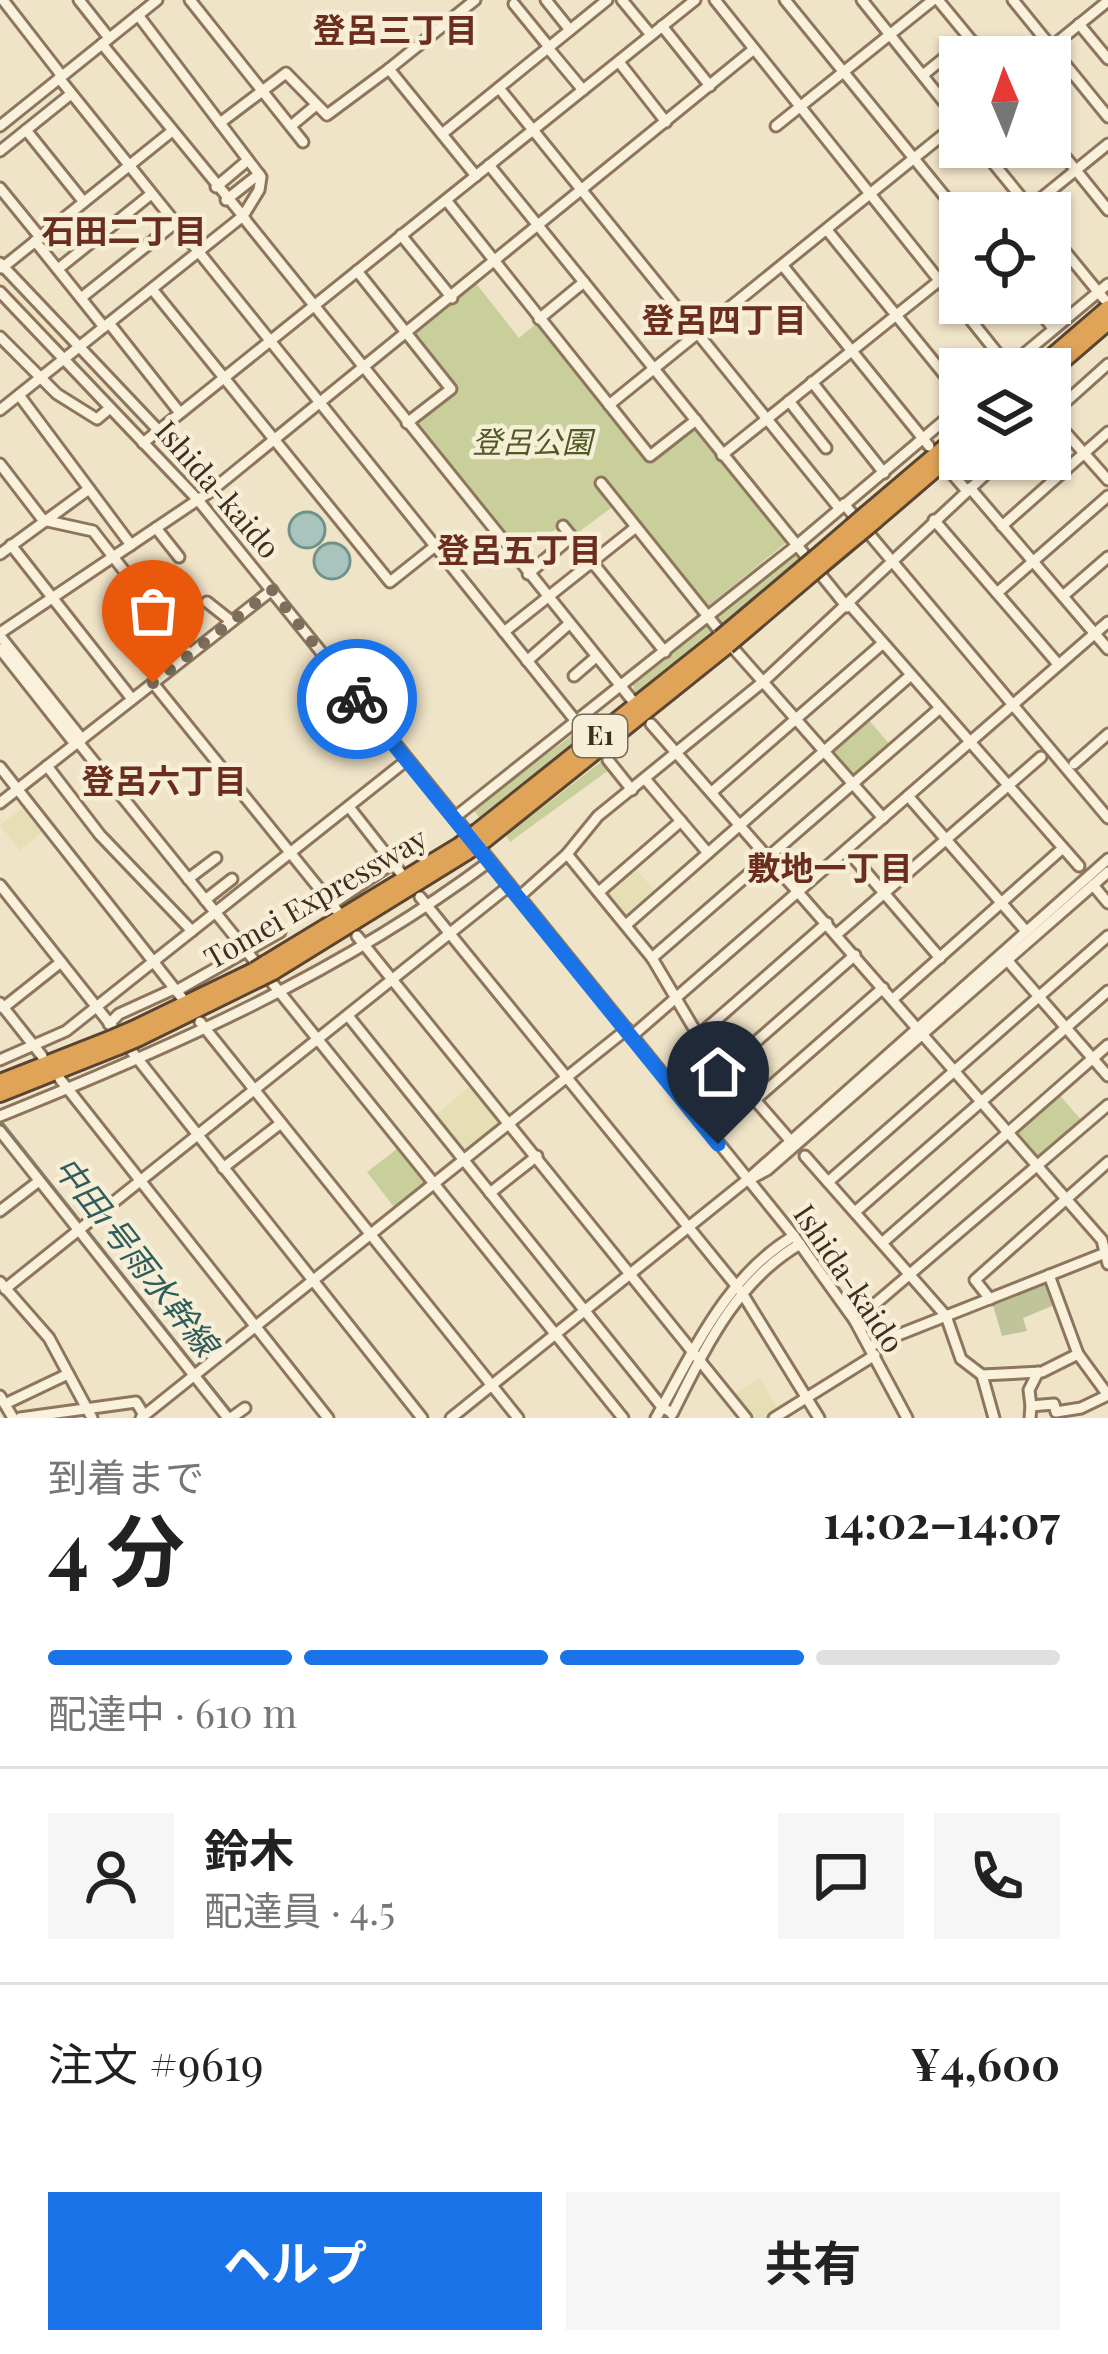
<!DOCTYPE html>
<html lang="ja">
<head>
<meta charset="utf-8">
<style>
	body { margin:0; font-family:"Playfair Display","Noto Sans JP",serif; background:#f6f6f6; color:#222; height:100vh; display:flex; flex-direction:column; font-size:45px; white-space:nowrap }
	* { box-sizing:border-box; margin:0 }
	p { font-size:39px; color:#767676 }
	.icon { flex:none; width:66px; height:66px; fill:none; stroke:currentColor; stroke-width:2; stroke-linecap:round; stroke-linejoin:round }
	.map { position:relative; height:1418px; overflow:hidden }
	.sheet { display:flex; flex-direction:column; background:#fff; flex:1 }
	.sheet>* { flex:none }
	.needle { width:78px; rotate:358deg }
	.tools { position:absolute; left:939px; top:36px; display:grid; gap:24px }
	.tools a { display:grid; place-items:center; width:132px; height:132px; border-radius:0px; background:#fff; box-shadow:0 3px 9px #0004; font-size:60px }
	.pin { position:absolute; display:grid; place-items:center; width:102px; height:102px; color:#fff; margin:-123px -51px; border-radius:50% 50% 50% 0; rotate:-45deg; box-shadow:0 0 12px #0007 }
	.pin .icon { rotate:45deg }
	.courier { position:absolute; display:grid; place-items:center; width:120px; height:120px; margin:-60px; border:9px solid #1a73e8; border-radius:50%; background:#fff; color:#222; box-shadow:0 3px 15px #0007 }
	.overview em { font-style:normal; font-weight:700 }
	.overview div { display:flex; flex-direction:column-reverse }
	.overview { display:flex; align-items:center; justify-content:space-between; height:204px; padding:0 48px }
	h1 { font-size:78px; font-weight:700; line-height:90px }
	.bar { display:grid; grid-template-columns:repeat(4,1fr); gap:18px 12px; align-content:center; height:144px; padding:0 48px }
	.bar i { height:15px; border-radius:9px; background:#e0e0e0 }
	.bar .active { background:#1a73e8 }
	.bar p { grid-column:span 4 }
	.line { display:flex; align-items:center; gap:30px; padding:0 48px; border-top:3px solid #e0e0e0 }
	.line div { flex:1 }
	.round { display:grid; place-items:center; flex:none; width:126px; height:126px; border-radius:0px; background:#f6f6f6 }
	.primary-button { display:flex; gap:24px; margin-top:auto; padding:24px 48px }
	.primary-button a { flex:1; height:138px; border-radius:0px; background:#1a73e8; color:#fff; font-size:48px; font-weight:700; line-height:138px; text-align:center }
	.primary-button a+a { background:#f6f6f6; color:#222 }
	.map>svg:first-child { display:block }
	.farmland { fill:#e6deb5 }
	.green { fill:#c9cf9b }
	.cemetery { fill:#bfc49a }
	.water { fill:#a9c4bc; stroke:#6f938a; stroke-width:3 }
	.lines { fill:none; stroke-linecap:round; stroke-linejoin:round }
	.minor-casing { stroke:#8d765c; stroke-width:15 }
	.highway-casing { stroke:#5b4430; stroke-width:20 }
	.minor { stroke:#faf1dc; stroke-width:9 }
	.highway { stroke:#e0a458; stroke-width:14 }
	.highway-bridge-casing { stroke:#5b4430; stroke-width:20; stroke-linecap:butt }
	.highway-bridge { stroke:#e0a458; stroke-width:14 }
	.done { stroke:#7c6e5b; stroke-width:12; stroke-dasharray:0 21.6 }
	.route { stroke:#1a73e8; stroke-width:15 }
	.labels { text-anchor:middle; stroke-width:9; stroke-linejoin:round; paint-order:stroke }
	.shield { fill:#f7eed8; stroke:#756857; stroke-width:3 }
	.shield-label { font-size:27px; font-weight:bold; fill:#3d2e20 }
	.park-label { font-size:30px; font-style:italic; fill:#4d5a26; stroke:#f7eed8 }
	.street-label { font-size:30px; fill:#3d2e20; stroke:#f7eed8 }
	.neighbourhood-label { font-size:33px; font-weight:bold; fill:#6b2e1e; stroke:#f7eed8 }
	.water-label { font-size:33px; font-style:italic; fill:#2f5d5a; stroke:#f7eed8 }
</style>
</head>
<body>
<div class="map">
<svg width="1108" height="1418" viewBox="0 0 1108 1418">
	<rect width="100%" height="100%" fill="#f0e4c8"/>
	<g class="farmland">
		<polygon points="25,806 45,830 20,850 0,825"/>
		<polygon points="633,866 657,893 622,917 604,891"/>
		<polygon points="753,1048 778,1076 754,1095 733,1071"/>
		<polygon points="473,1084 506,1124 465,1156 433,1117"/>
		<polygon points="760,1378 780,1412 771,1418 751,1418 733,1395"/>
	</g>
	<g class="green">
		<polygon points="475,282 519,338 538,322 650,460 694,425 788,541 708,606 619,502 572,537 563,524 519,556 413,424 456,389 411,333"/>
		<polygon points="792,552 802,558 722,626 715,619"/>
		<polygon points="708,625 716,630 635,698 633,684"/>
		<polygon points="867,718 892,747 855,779 830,751"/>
		<polygon points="577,732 586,739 481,820 472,808"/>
		<polygon points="602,761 609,770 510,842 506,836"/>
		<polygon points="1058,1093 1081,1120 1037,1157 1014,1131"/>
		<polygon points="397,1149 427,1187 397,1211 367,1172"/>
	</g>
	<polygon class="cemetery" points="1048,1280 1057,1304 1023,1318 1027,1331 1002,1336 992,1302"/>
	<g class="water">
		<circle cx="307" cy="530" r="18"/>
		<circle cx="332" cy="561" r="18"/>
		<polygon points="0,1120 236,1418 230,1418 0,1128"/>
	</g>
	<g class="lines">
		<defs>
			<g id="minor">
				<polyline points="3,0 62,76"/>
				<polyline points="79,0 109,38"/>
				<polyline points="190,0 303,142"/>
				<polyline points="546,0 570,30"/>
				<polyline points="622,0 651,35"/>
				<polyline points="715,0 1010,369"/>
				<polyline points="785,0 960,215"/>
				<polyline points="862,0 960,122"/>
				<polyline points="938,0 985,57"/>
				<polyline points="1013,0 1108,117"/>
				<polyline points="514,4 549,47"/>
				<polyline points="138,15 261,177 259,190 243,216 247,222 632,700"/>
				<polyline points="1079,24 1108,59"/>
				<polyline points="662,26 710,86"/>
				<polyline points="548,48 583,90"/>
				<polyline points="952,55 971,40"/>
				<polyline points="1039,57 1108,1"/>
				<polyline points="619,62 666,122"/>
				<polyline points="389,69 475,0"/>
				<polyline points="923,75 944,58"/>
				<polyline points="59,78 587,735"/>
				<polyline points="499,88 839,508"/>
				<polyline points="220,123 286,73 327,115 389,69 476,176"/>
				<polyline points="0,126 157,0"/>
				<polyline points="291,126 315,106"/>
				<polyline points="776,126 933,0"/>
				<polyline points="26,130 83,201"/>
				<polyline points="442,134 607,0"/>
				<polyline points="1050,138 1108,210"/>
				<polyline points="980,147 1034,213"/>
				<polyline points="0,151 71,94"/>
				<polyline points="489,165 847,607"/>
				<polyline points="216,187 248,160"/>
				<polyline points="0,188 39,236"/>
				<polyline points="226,200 259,174"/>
				<polyline points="446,200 650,456 696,420"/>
				<polyline points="1023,213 1108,144"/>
				<polyline points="827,230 960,394"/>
				<polyline points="1050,233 1104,299"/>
				<polyline points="401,235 452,298"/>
				<polyline points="35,241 104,327"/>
				<polyline points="0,263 214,489"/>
				<polyline points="783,266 929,446"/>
				<polyline points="2,268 171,132"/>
				<polyline points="58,269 150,195"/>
				<polyline points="357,271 451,389 407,423"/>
				<polyline points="152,289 390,582 434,547"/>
				<polyline points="0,292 198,500 794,1236 855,1321 907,1418"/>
				<polyline points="81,298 174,224"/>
				<polyline points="1032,303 1053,328"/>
				<polyline points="539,319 584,282"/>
				<polyline points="109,323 180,413"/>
				<polyline points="0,337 57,394 97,419 110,408"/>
				<polyline points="1006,369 1108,284"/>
				<polyline points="812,382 884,473"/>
				<polyline points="19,395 131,545"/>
				<polyline points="789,401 826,448"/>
				<polyline points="609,405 960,121"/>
				<polyline points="0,410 243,216 102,44"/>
				<polyline points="1050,415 1108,480"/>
				<polyline points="1050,416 1108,364"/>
				<polyline points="143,443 695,0"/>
				<polyline points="722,455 960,264"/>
				<polyline points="0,464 43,520 93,531 189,654"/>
				<polyline points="948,469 967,491"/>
				<polyline points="601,483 734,649 883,818"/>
				<polyline points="970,488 1108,649"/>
				<polyline points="844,504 1108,818"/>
				<polyline points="934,520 1058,664"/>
				<polyline points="563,526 665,652"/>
				<polyline points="1002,526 1108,432"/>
				<polyline points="156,528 179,557"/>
				<polyline points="11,545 132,699"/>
				<polyline points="0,554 89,489"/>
				<polyline points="528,574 571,537"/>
				<polyline points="997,593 1108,496"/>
				<polyline points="1063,596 1108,557"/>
				<polyline points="207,602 231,621"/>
				<polyline points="850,605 1079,866"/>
				<polyline points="504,632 636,527"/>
				<polyline points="0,633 211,491 754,49"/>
				<polyline points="0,636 82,739"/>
				<polyline points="0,649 75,744"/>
				<polyline points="527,661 569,624"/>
				<polyline points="574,676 596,657"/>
				<polyline points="153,683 339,913"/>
				<polyline points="651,724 1102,1240 1108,1264"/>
				<polyline points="78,742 623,1418"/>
				<polyline points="608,760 632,790"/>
				<polyline points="1074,764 1108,734"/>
				<polyline points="47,766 100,835 192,931"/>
				<polyline points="0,767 182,998"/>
				<polyline points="646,780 708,853"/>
				<polyline points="712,792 882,644"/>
				<polyline points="908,796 1026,931"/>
				<polyline points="0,803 272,590"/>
				<polyline points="349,807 400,872"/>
				<polyline points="454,818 796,546 960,407"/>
				<polyline points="847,850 940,958"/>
				<polyline points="567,854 652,958 696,1032 789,1139"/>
				<polyline points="188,879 216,858"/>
				<polyline points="0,885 422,1418"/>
				<polyline points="1093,885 1108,903"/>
				<polyline points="599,892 681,821"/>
				<polyline points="420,897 742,1293 819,1418"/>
				<polyline points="519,897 567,854 598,816 764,681 1002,459"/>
				<polyline points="205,900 232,879"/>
				<polyline points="332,904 393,863"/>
				<polyline points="626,925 911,675"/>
				<polyline points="837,934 1041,757"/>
				<polyline points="357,936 746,1418"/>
				<polyline points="652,958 940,708"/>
				<polyline points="1007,960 1108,1076"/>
				<polyline points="176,991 280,932"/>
				<polyline points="893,999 1063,848"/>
				<polyline points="0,1003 42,1056"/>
				<polyline points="3,1008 61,962"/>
				<polyline points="349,1017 662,1407 672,1413"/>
				<polyline points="200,1022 518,1418"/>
				<polyline points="109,1024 119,1014 174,989"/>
				<polyline points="699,1035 827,923"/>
				<polyline points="632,1036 1108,622"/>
				<polyline points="0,1060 66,1031 407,760"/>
				<polyline points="727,1067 855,955"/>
				<polyline points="60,1079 328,1418"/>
				<polyline points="755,1100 883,988"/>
				<path d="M0,1116C172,1047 341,973 490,861"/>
				<polyline points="0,1131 228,1418"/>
				<polyline points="805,1156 946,1316 961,1359 982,1375 1042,1372 1078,1354 1049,1275"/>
				<polyline points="223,1168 281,1123"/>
				<polyline points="752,1178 767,1170 1108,872"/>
				<polyline points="828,1182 1108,936"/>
				<polyline points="490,1193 537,1156"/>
				<polyline points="0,1211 39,1181"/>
				<polyline points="855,1212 1108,991"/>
				<polyline points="882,1243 1108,1045"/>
				<polyline points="0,1282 49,1338 92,1418"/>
				<polyline points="5,1289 509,886"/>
				<polyline points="990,1299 975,1280 1108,1162"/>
				<polyline points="855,1321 1108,1105"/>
				<polyline points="870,1346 1108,1252"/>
				<polyline points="982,1375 994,1418"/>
				<polyline points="0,1396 13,1418"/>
				<polyline points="5,1404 68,1374"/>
				<polyline points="1031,1406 1029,1390 1038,1372"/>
				<path d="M672,1414C705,1349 735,1282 800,1244"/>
				<polyline points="20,1418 136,1402 144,1415"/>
				<polyline points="141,1418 627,1029"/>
				<polyline points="231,1418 245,1408"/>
				<polyline points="451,1418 747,1180 1108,859"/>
				<path d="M656,1418C694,1351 726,1276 794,1236"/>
				<polyline points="774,1418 875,1355"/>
				<polyline points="1030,1418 1031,1406 1054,1404 1056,1412 1081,1408 1108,1395 1078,1354"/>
			</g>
			<g id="highway">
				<polyline points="1037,369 1108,308"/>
				<polyline points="1050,372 1108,322"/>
				<polyline points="867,513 960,434"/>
				<polyline points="876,520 960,448"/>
				<polyline points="816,557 852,526"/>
				<polyline points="821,566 858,535"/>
				<polyline points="478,831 720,638"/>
				<polyline points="485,840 727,646"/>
				<polyline points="266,963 460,845"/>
				<polyline points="273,972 467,852"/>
				<polyline points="133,1029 255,970"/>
				<polyline points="139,1038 261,978"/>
				<polyline points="0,1082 112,1038"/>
				<polyline points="0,1094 118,1047"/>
			</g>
		</defs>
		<use href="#minor" class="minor-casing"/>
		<use href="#highway" class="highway-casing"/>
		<use href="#minor" class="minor"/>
		<use href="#highway" class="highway"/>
		<defs>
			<g id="highway-bridge">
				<polyline points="852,526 867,513"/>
				<polyline points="858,535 876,520"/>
				<polyline points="720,638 816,557"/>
				<polyline points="727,646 821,566"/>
				<polyline points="460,845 478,831"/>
				<polyline points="467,852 485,840"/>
				<polyline points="255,970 266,963"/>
				<polyline points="261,978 273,972"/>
				<polyline points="112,1038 133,1029"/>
				<polyline points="118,1047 139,1038"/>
			</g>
		</defs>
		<use href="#highway-bridge" class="highway-bridge-casing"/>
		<use href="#highway-bridge" class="highway-bridge"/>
	</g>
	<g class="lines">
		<polyline class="done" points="153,683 272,590 357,699"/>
		<polyline class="route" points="357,699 718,1144"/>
	</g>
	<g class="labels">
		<rect class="shield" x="573" y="715" width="54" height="42" rx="9"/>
		<g class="shield-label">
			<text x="600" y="745">E1</text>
		</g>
		<g class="park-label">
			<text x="532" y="453">登呂公園</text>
		</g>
		<g class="street-label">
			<text transform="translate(217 490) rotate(49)" y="10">Ishida-kaido</text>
			<text transform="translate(316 899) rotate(-30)" y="10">Tomei Expressway</text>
			<text transform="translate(848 1279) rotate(56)" y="10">Ishida-kaido</text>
		</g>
		<g class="neighbourhood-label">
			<text x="395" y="42">登呂三丁目</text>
			<text x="124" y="243">石田二丁目</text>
			<text x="724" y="332">登呂四丁目</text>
			<text x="519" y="562">登呂五丁目</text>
			<text x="164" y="793">登呂六丁目</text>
			<text x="830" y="880">敷地一丁目</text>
		</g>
		<g class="water-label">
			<text transform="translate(136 1256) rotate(52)" y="12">中田1号雨水幹線</text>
		</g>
	</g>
</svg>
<div class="tools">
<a><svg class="needle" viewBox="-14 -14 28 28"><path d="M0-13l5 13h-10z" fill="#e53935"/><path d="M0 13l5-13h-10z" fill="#767676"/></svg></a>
<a><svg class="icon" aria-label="locate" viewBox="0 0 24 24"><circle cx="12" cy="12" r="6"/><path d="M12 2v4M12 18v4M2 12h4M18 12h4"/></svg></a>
<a><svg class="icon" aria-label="layers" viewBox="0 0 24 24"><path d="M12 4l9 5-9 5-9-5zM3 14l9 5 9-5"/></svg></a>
</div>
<div class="pin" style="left:153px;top:683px;background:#ea580c"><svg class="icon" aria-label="bag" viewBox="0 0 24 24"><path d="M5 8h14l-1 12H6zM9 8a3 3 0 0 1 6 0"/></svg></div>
<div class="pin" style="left:718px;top:1144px;background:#1f2937"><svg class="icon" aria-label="home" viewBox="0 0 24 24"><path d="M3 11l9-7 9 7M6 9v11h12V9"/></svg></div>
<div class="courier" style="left:357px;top:699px"><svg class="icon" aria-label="bike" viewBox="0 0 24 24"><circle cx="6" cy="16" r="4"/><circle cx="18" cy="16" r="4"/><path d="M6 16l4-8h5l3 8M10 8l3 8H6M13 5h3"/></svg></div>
</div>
<section class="sheet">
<div class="overview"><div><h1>4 分</h1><p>到着まで</p></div><em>14:02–14:07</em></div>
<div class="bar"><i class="active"></i><i class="active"></i><i class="active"></i><i></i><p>配達中 · 610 m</p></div>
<div class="line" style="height:216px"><a class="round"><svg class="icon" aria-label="person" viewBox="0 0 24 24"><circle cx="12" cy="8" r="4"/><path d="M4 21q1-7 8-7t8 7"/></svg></a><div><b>鈴木</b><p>配達員 · 4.5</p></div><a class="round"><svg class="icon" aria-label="chat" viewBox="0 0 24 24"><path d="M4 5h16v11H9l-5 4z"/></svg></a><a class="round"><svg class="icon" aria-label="phone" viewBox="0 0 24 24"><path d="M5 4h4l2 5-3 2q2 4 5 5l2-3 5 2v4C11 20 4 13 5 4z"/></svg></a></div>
<div class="line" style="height:156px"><div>注文 #9619</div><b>¥4,600</b></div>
<div class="primary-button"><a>ヘルプ</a><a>共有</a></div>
</section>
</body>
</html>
